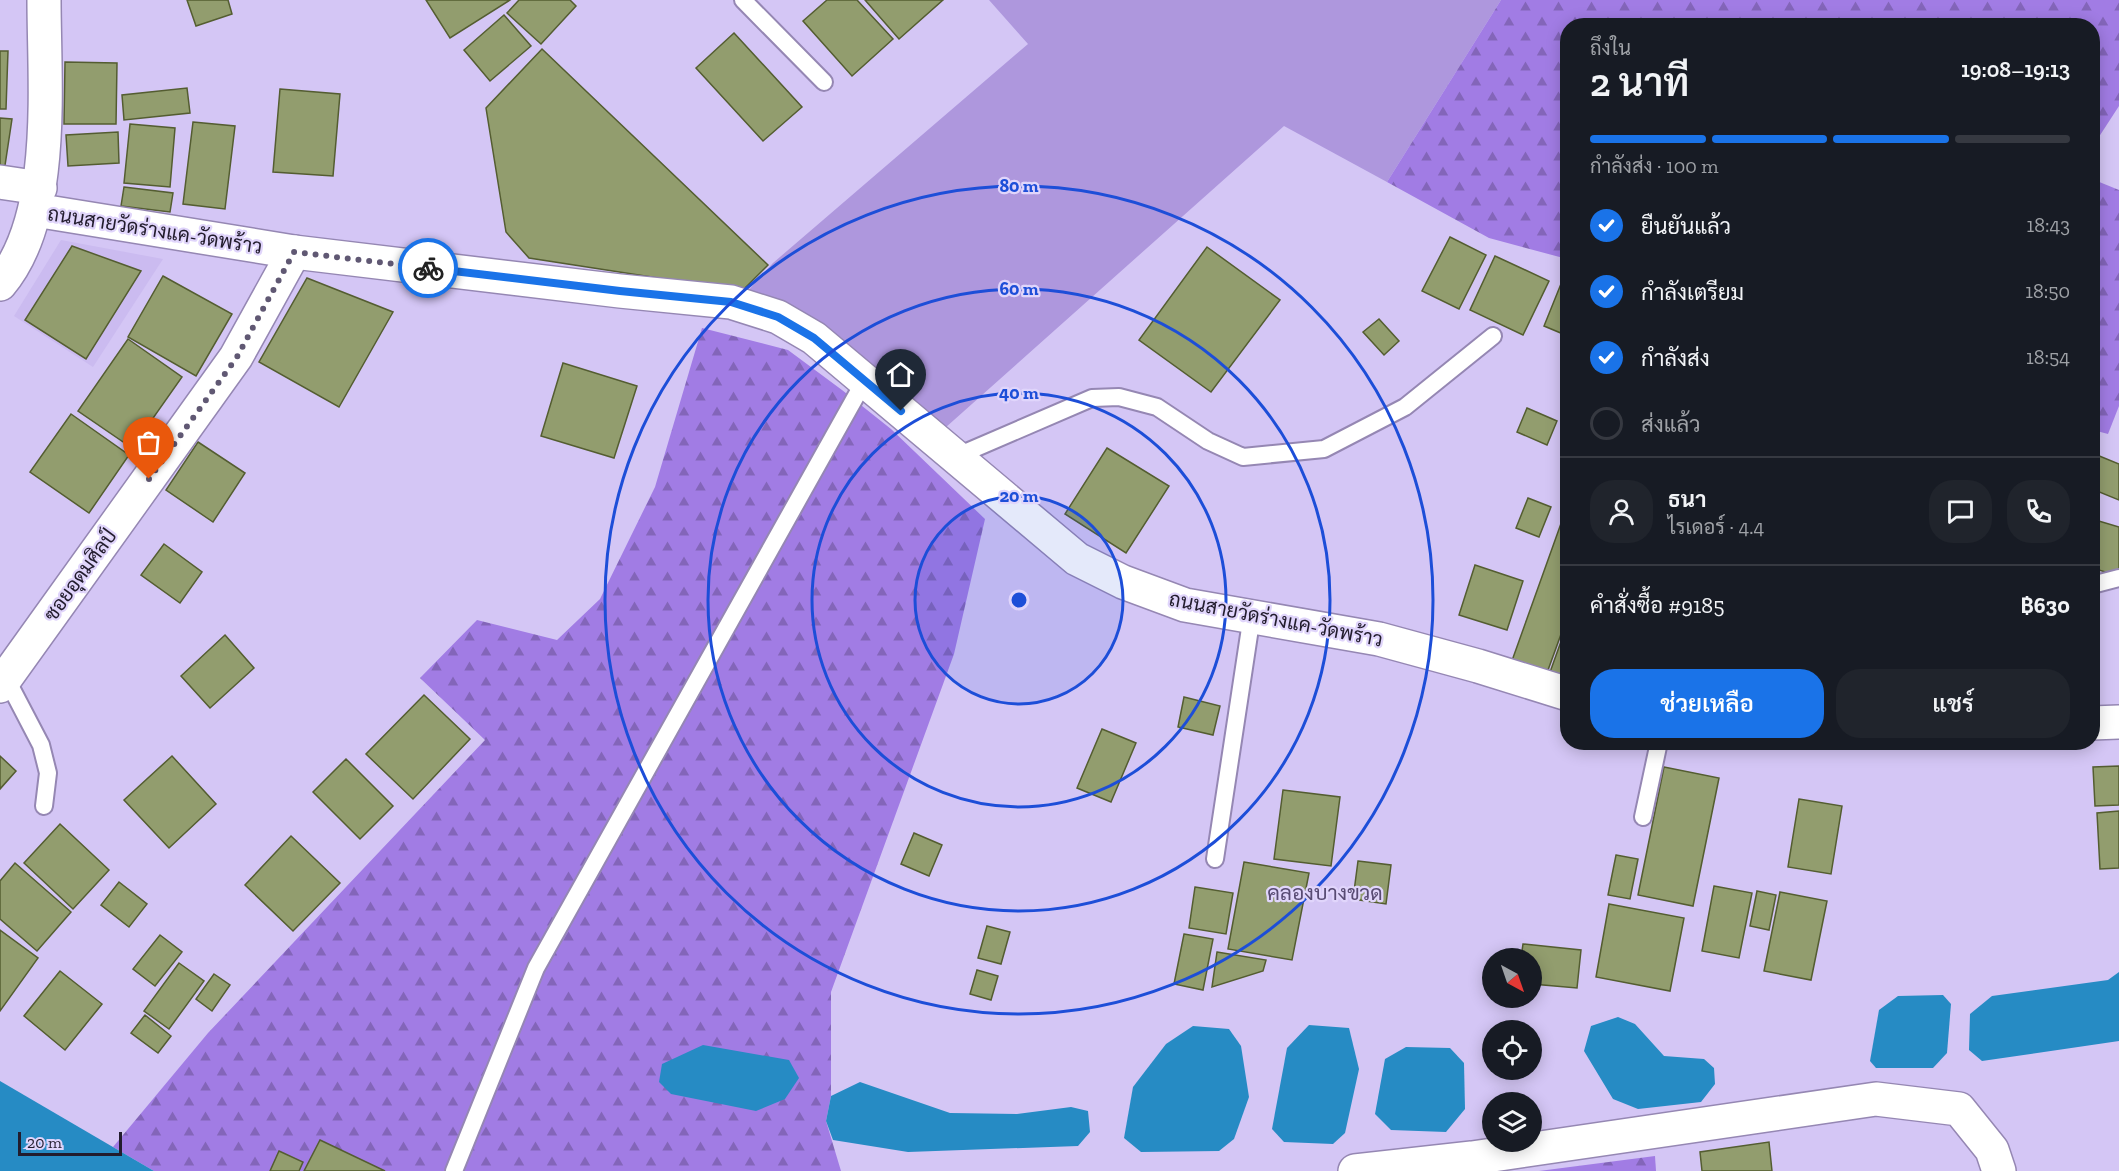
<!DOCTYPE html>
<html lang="th">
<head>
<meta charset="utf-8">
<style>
	body { margin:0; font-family:"Zilla Slab",Sarabun,serif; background:#20242c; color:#f1f3f6; height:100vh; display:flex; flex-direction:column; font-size:22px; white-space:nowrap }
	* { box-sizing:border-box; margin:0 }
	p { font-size:20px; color:#9ea1a6 }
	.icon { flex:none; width:33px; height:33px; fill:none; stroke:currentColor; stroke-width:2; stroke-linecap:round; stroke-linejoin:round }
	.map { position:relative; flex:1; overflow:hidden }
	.panel { position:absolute; left:1560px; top:18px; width:540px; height:732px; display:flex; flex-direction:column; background:#171b24; border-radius:24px; box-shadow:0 3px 15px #0003 }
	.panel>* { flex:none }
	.needle { width:39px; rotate:140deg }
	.controls { position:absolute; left:1482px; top:948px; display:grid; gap:12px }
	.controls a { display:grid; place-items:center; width:60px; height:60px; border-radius:50%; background:#171b24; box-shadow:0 3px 15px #0003; font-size:30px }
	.scale { position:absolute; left:18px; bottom:15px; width:104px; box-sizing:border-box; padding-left:6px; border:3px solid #221c2d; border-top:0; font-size:16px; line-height:21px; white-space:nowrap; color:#221c2d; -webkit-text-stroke:4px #e0d5fb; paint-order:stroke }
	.pin { position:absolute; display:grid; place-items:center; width:51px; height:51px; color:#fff; margin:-62px -26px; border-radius:50% 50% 50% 0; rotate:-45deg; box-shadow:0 0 6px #0007 }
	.pin .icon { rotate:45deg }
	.courier { position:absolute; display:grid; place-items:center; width:60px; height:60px; margin:-30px; border:4px solid #1a73e8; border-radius:50%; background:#fff; color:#222; box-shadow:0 2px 8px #0007 }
	.headline em { font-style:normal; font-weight:600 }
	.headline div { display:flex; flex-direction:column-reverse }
	.headline { display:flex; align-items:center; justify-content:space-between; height:102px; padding:0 30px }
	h1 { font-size:39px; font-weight:600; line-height:45px }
	.bar { display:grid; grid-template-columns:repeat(4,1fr); gap:9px 6px; align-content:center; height:72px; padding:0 30px }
	.bar i { height:8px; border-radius:4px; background:#363941 }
	.bar .current { background:#1a73e8 }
	.bar p { grid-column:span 4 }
	.line { display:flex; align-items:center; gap:15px; padding:0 30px; border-top:2px solid #363941 }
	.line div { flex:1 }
	.round { display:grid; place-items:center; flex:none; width:63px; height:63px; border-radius:24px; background:#20242c }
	ol { padding:0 30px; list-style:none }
	li { display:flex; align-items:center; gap:18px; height:66px }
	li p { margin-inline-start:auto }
	li .icon { padding:6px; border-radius:50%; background:#1a73e8; color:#fff; stroke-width:4 }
	li:last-child { color:#9ea1a6 }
	li i { width:33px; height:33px; border:3px solid #363941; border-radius:50% }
	.primary-button { display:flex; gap:12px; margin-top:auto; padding:12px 30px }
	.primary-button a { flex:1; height:69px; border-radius:24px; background:#1a73e8; color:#fff; font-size:24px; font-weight:600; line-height:69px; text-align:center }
	.primary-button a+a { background:#20242c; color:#f1f3f6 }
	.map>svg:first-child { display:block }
	.built { fill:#cbbbf0 }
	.grass { fill:#ae97dd }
	.forest { fill:url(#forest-firs) }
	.water { fill:#268bc4 }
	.building { fill:#929d6e; stroke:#545d31; stroke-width:1.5 }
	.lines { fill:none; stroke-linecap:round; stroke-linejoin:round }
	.service-casing { stroke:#9587b3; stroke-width:20 }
	.minor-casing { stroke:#9587b3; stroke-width:36 }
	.secondary-casing { stroke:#9587b3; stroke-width:36 }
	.service { stroke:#fff; stroke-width:16 }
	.minor { stroke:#fff; stroke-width:33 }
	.secondary { stroke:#fff; stroke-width:33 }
	.done { stroke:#605873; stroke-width:6; stroke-dasharray:0 10.8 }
	.route { stroke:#1a73e8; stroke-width:8 }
	.ring { fill:none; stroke:#1d4ed8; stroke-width:3 }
	.labels { text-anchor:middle; stroke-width:4.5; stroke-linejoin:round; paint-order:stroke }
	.street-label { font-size:20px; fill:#221c2d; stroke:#e0d5fb }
	.neighbourhood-label { font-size:21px; fill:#584b73; stroke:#e0d5fb }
	.centre { fill:#1d4ed8; stroke:#e0d5fb; stroke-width:3 }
	.ring-label { font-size:18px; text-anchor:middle; font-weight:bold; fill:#1d4ed8; stroke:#e0d5fb; stroke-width:4.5; stroke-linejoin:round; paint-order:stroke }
</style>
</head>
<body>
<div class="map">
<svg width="2119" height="1171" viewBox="0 0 2119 1171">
	<defs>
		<pattern id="forest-firs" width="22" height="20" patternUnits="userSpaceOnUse" patternTransform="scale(1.5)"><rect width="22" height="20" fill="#a17ce4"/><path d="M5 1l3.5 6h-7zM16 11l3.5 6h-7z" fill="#8365b9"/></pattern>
	</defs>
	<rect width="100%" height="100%" fill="#d4c6f5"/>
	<polygon class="built" points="61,240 163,259 93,367 14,316"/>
	<polygon class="grass" points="989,0 1501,0 1387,182 1284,126 945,428 747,292 773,263 1028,44"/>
	<g class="forest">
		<polygon points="1501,0 2119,0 2119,106 2093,146 2092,26 1568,26 1567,259 1489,238 1387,182"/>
		<polygon points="2092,179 2119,190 2119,406 2108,434 2093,430"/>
		<polygon points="702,328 788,350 842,390 891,429 985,519 954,654 831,992 831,1096 826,1121 841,1171 154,1171 113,1147 208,1033 485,740 420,678 477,620 557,640 600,599 655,487"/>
		<polygon points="1655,1156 1656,1171 1539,1171"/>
	</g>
	<g class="water">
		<polygon points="2119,972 2119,1041 1982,1061 1969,1050 1970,1014 1992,996 2108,980"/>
		<polygon points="1943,995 1951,1004 1947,1053 1933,1068 1876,1068 1870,1061 1879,1010 1898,996"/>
		<polygon points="1618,1017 1635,1024 1664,1056 1704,1059 1714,1068 1715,1084 1701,1102 1638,1109 1613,1099 1584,1051 1591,1026"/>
		<polygon points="1309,1025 1349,1028 1359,1069 1345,1133 1333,1144 1284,1142 1272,1129 1287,1048"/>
		<polygon points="1193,1026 1229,1029 1241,1046 1249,1097 1234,1139 1219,1151 1141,1152 1124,1138 1133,1087 1166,1044"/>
		<polygon points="703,1045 789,1060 799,1078 785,1099 756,1111 671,1094 659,1082 662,1064"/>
		<polygon points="1406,1047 1450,1048 1464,1063 1465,1109 1446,1132 1391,1130 1375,1114 1385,1059"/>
		<polygon points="0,1081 154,1171 0,1171"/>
		<polygon points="860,1082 950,1113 1017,1114 1071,1107 1088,1111 1090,1132 1078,1146 908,1152 833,1140 826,1121 831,1096"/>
	</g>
	<g class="building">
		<polygon points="187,0 228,0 232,14 196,26"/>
		<polygon points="426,0 510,0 450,38"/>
		<polygon points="519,0 570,0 576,6 541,44 507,13"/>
		<polygon points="827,0 857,0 893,39 852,76 803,21"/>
		<polygon points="865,0 943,0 899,39"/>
		<polygon points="504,15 531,46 490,81 464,50"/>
		<polygon points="734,33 802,107 763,141 696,68"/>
		<polygon points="542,49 768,265 742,291 529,258 506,232 486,108"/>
		<polygon points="0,51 8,51 6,109 0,109"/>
		<polygon points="65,62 117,63 116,124 64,124"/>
		<polygon points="187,88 190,113 124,120 122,95"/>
		<polygon points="280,89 340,94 333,176 273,172"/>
		<polygon points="0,118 12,119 4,172 0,171"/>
		<polygon points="193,122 235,126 225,209 183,204"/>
		<polygon points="130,124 175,128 170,187 124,183"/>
		<polygon points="118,132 119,163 68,166 66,135"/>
		<polygon points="124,187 173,193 170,212 121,206"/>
		<polygon points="1450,237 1486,255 1459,309 1422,291"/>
		<polygon points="72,246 141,271 86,359 25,320"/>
		<polygon points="1207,247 1280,300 1211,392 1139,340"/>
		<polygon points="1495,256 1549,281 1523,335 1470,310"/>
		<polygon points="163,276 232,314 196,376 128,337"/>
		<polygon points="307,278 393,312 339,407 259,362"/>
		<polygon points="1563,279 1568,281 1568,336 1544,326"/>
		<polygon points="1379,319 1399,341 1384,355 1363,332"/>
		<polygon points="128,339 182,377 132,448 78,411"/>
		<polygon points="563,363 637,386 614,458 541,436"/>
		<polygon points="1527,408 1557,421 1547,445 1517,432"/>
		<polygon points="71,414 129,455 89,513 30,472"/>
		<polygon points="198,442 245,473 213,522 166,490"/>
		<polygon points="1107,448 1169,486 1126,553 1065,514"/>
		<polygon points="2092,453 2119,464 2119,500 2092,489"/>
		<polygon points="1528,498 1551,507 1539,537 1516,528"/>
		<polygon points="1568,504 1568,615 1544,681 1509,669"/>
		<polygon points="2092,519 2119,527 2119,576 2092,568"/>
		<polygon points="164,544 202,572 180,603 141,575"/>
		<polygon points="1475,565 1523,581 1507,630 1459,615"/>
		<polygon points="1568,622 1568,681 1549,675"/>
		<polygon points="225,635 254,668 210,708 181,676"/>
		<polygon points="424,695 470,739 413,799 366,754"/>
		<polygon points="1184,697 1220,706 1213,735 1178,727"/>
		<polygon points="1102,729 1136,743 1111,802 1077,788"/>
		<polygon points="0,756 16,771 0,789"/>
		<polygon points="172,756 216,804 169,848 124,800"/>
		<polygon points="346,759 393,806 360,839 313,792"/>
		<polygon points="2119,766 2119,805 2095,806 2093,767"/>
		<polygon points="1664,767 1719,778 1693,906 1638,895"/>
		<polygon points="1283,790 1340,797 1331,866 1274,859"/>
		<polygon points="1799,799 1842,806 1831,874 1788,867"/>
		<polygon points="2119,811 2119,868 2100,869 2097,813"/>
		<polygon points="60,824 109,870 73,909 24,863"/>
		<polygon points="914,833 942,845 929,876 901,864"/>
		<polygon points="291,836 340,883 293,931 245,885"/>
		<polygon points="1616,855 1638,859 1630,899 1608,895"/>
		<polygon points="1358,861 1391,865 1386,904 1353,899"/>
		<polygon points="1244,862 1309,873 1292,960 1228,949"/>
		<polygon points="15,863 71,912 37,951 0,919 0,881"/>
		<polygon points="119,882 147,904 129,927 101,905"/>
		<polygon points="1714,886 1752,893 1739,958 1702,951"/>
		<polygon points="1195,887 1233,893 1226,934 1189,928"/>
		<polygon points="1757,891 1776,895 1769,930 1750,926"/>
		<polygon points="1780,892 1827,901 1811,980 1764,971"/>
		<polygon points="1609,904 1684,918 1670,991 1596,977"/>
		<polygon points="987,926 1010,932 1001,964 978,958"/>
		<polygon points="0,930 38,958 0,1011"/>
		<polygon points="1184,934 1213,939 1203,990 1174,984"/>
		<polygon points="160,935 182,952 155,986 133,969"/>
		<polygon points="1523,944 1581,950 1577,988 1532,984 1532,958 1521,958"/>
		<polygon points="1217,952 1266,960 1263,971 1212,987"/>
		<polygon points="179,963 204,981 169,1029 144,1011"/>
		<polygon points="977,970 998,976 991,1000 970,994"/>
		<polygon points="60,971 102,1004 65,1050 24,1016"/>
		<polygon points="214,974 230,985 212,1011 196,999"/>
		<polygon points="145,1015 171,1036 158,1053 131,1033"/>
		<polygon points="320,1140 385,1171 304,1171"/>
		<polygon points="1769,1142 1772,1171 1702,1171 1700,1152"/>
		<polygon points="279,1151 303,1162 299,1171 270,1171"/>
	</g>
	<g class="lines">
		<defs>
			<g id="service">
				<polyline points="743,0 824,82"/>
				<polyline points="955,457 1092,398 1119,397 1157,407 1208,441 1243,457 1324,449 1405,407 1493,336"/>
				<polyline points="2092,585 2119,578"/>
				<polyline points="6,678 41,745 48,773 44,806"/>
				<polyline points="1643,817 1659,742"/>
				<polyline points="1215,859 1252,615"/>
				<polyline points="454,1171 536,968 865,380"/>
			</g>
			<g id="minor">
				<polyline points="0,182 40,188"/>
				<polyline points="35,210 294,252 620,291 731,302 778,317 814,338 1077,559 1123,582 1185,605 1379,639 1478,666 1568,694"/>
				<polyline points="0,686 236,357 294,252"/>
				<polyline points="2092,723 2119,722"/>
				<polyline points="1355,1171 1472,1158 1876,1099 1959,1109 1992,1150 1999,1171"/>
			</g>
			<path id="secondary" d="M0,284C57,217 44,84 44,0"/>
		</defs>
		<use href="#service" class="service-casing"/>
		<use href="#minor" class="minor-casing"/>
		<use href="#secondary" class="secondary-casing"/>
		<use href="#service" class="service"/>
		<use href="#minor" class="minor"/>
		<use href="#secondary" class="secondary"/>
	</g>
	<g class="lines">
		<polyline class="done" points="149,479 237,357 294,252 428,268"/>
		<polyline class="route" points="428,268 620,291 731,302 778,317 814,338 901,411"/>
	</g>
	<circle cx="1019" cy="600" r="104" fill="#1d4ed8" fill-opacity=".12"/>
	<g class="ring">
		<circle cx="1019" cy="600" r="104"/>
		<circle cx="1019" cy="600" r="207"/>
		<circle cx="1019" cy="600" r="311"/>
		<circle cx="1019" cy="600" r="414"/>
	</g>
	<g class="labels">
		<g class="street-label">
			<text transform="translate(155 230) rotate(9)" y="7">ถนนสายวัดร่างแค-วัดพร้าว</text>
			<text transform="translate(80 575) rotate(-54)" y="7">ซอยอุดมศิลป์</text>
			<text transform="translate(1276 619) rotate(11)" y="7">ถนนสายวัดร่างแค-วัดพร้าว</text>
		</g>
		<g class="neighbourhood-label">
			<text x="1325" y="900">คลองบางขวด</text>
		</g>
	</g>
	<circle cx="1019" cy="600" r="9" class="centre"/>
	<g class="ring-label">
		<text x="1019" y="192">80 m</text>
		<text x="1019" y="295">60 m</text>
		<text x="1019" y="399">40 m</text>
		<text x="1019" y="502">20 m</text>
	</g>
</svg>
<div class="controls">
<a><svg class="needle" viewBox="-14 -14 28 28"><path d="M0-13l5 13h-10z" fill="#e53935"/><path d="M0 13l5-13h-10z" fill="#9ea1a6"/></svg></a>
<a><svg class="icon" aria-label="locate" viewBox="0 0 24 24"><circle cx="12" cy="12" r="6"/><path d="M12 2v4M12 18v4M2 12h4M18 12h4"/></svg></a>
<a><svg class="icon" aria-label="layers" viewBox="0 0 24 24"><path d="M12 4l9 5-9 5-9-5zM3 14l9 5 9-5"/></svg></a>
</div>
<div class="scale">20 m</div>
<div class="pin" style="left:149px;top:479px;background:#ea580c"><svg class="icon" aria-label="bag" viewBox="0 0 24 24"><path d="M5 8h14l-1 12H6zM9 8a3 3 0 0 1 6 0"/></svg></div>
<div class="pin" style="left:901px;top:411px;background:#1f2937"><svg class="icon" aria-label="home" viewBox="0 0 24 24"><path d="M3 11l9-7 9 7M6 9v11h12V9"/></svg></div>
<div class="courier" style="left:428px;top:268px"><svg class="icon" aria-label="bike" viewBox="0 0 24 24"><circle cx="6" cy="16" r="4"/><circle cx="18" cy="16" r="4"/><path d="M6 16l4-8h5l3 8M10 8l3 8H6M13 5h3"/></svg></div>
<section class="panel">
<div class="headline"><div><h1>2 นาที</h1><p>ถึงใน</p></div><em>19:08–19:13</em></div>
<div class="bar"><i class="current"></i><i class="current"></i><i class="current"></i><i></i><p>กำลังส่ง · 100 m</p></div>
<ol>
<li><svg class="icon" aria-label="check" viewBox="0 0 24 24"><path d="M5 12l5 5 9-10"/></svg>ยืนยันแล้ว<p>18:43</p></li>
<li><svg class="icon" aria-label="check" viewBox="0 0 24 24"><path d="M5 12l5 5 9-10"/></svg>กำลังเตรียม<p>18:50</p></li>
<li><svg class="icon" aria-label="check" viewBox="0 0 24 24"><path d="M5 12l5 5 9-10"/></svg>กำลังส่ง<p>18:54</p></li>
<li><i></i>ส่งแล้ว</li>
</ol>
<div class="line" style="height:108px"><a class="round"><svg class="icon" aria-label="person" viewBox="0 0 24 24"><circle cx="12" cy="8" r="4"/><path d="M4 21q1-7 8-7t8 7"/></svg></a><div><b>ธนา</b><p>ไรเดอร์ · 4.4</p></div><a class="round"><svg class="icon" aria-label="chat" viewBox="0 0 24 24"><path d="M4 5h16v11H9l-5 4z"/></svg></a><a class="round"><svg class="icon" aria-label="phone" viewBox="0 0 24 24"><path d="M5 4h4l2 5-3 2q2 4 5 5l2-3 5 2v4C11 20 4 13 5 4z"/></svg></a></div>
<div class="line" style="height:78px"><div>คำสั่งซื้อ #9185</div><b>฿630</b></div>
<div class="primary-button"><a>ช่วยเหลือ</a><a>แชร์</a></div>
</section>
</div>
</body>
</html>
